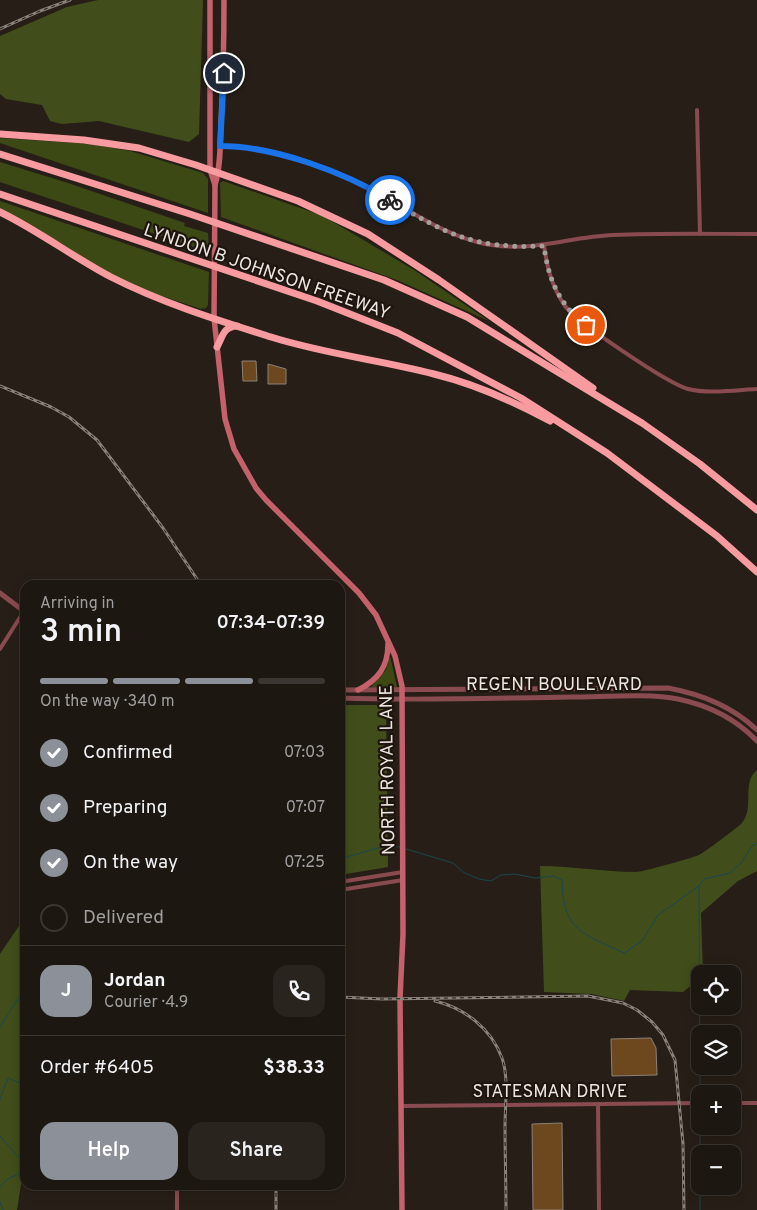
<!DOCTYPE html>
<html lang="en">
<head>
<meta charset="utf-8">
<style>
	body { margin:0; font-family:Overpass,sans-serif; background:#2a241f; color:#f1f3f6; height:100vh; display:flex; flex-direction:column; font-size:19px; white-space:nowrap }
	* { box-sizing:border-box; margin:0 }
	p { font-size:16px; color:#a09f9f }
	.icon { flex:none; width:28px; height:28px; fill:none; stroke:currentColor; stroke-width:2; stroke-linecap:round; stroke-linejoin:round }
	.map { position:relative; flex:1; overflow:hidden }
	.side { position:absolute; left:20px; top:580px; width:325px; height:610px; display:flex; flex-direction:column; background:#1d1711; border-radius:15px; box-shadow:0 2px 12px #0003,0 0 0 1px #3b3631 }
	.side>* { flex:none }
	.buttons { position:absolute; left:691px; top:965px; display:grid; gap:10px }
	.buttons a { display:grid; place-items:center; width:50px; height:50px; border-radius:10px; background:#1d1711; box-shadow:0 2px 12px #0003,0 0 0 1px #3b3631; font-size:25px }
	.pin { position:absolute; display:grid; place-items:center; width:42px; height:42px; color:#fff; margin:-21px; border:2px solid #fff; border-radius:50%; box-shadow:0 1px 5px #0007 }
	.courier { position:absolute; display:grid; place-items:center; width:50px; height:50px; margin:-25px; border:4px solid #1a73e8; border-radius:50%; background:#fff; color:#222; box-shadow:0 1px 6px #0007 }
	.overview em { font-style:normal; font-weight:600 }
	.overview div { display:flex; flex-direction:column-reverse }
	.overview { display:flex; align-items:center; justify-content:space-between; height:85px; padding:0 20px }
	h1 { font-size:32px; font-weight:600; line-height:38px }
	.bar { display:grid; grid-template-columns:repeat(4,1fr); gap:8px 5px; align-content:center; height:60px; padding:0 20px }
	.bar i { height:6px; border-radius:4px; background:#3b3631 }
	.bar .current { background:#8c9099 }
	.bar p { grid-column:span 4 }
	.line { display:flex; align-items:center; gap:12px; padding:0 20px; border-top:1px solid #3b3631 }
	.line div { flex:1 }
	.round { display:grid; place-items:center; flex:none; width:52px; height:52px; border-radius:15px; background:#2a241f }
	ol { padding:0 20px; list-style:none }
	li { display:flex; align-items:center; gap:15px; height:55px }
	li p { margin-inline-start:auto }
	li .icon { padding:5px; border-radius:50%; background:#8c9099; color:#fff; stroke-width:4 }
	li:last-child { color:#a09f9f }
	li i { width:28px; height:28px; border:2px solid #3b3631; border-radius:50% }
	.cta { display:flex; gap:10px; margin-top:auto; padding:10px 20px }
	.cta a { flex:1; height:58px; border-radius:15px; background:#8c9099; color:#fff; font-size:20px; font-weight:600; line-height:58px; text-align:center }
	.cta a+a { background:#2a241f; color:#f1f3f6 }
	.map>svg:first-child { display:block }
	.green { fill:#3c4914 }
	.forest { fill:#414e1b }
	.lines { fill:none; stroke-linecap:round; stroke-linejoin:round }
	.stream { stroke:#19474d; stroke-width:1 }
	.building { fill:#6d481f; stroke:#8b8177 }
	.minor { stroke:#894b50; stroke-width:4 }
	.tertiary { stroke:#894b50; stroke-width:5 }
	.secondary { stroke:#c4616a; stroke-width:5.5 }
	.motorway { stroke:#f89ba1; stroke-width:7 }
	.rail-casing { stroke:#89827b; stroke-width:3 }
	.rail { stroke:#1e160e; stroke-width:1; stroke-dasharray:4; stroke-linecap:butt }
	.done { stroke:#a6a09a; stroke-width:5; stroke-dasharray:0 9 }
	.route { stroke:#1a73e8; stroke-width:6 }
	.labels { text-anchor:middle; stroke-width:4.5; stroke-linejoin:round; paint-order:stroke }
	.street-label { font-size:18px; fill:#ebe5e0; stroke:#1e160e }
</style>
</head>
<body>
<div class="map">
<svg width="757" height="1210" viewBox="0 0 757 1210">
	<rect width="100%" height="100%" fill="#271f17"/>
	<g class="green">
		<polygon points="0,138 91,144 130,151 203,173 208,179 208,213 0,143"/>
		<polygon points="0,162 68,183 185,223 184,226 208,233 209,252 0,182"/>
		<polygon points="223,181 323,216 414,270 489,321 397,280 221,217 220,183"/>
		<polygon points="0,201 209,272 208,305 206,308 201,309 150,292 119,279 0,210"/>
		<polygon points="390,656 397,687 371,687 386,670"/>
	</g>
	<g class="forest">
		<polygon points="98,0 203,0 199,134 189,142 99,121 62,124 50,121 42,105 6,99 0,94 0,36 67,7"/>
		<polygon points="340,705 386,705 388,867 340,875"/>
		<path d="M757,770V871L738,881L701,913L703,974H700V985H692L683,992L630,990L624,1001L592,994L544,992L540,866C572,866 603,872 636,872C642,872 692,858 699,855C705,852 737,828 742,823C755,807 741,783 757,770Z"/>
		<polygon points="25,917 25,1158 17,1210 0,1210 0,954"/>
	</g>
	<g class="lines">
		<g class="stream">
			<path d="M406,849L453,863L463,872L479,879L491,881L501,875L515,874L535,878L553,876L562,880C563,931 582,933 624,953L642,941L658,915L699,886L704,879L730,873L742,862L752,846L757,843"/>
			<polyline points="340,859 385,846 400,847"/>
			<polyline points="699,887 700,1101"/>
			<polyline points="0,1027 25,987"/>
			<polyline points="25,1034 20,1045 25,1046"/>
			<polyline points="0,1099 8,1078 20,1083 25,1083"/>
			<polyline points="700,1105 700,1154"/>
			<polyline points="0,1136 20,1159 20,1173 6,1180 0,1187"/>
			<polyline points="700,1186 700,1210"/>
			<polyline points="0,1202 3,1210"/>
		</g>
	</g>
	<g class="building">
		<polygon points="242,361 256,361 257,381 243,381"/>
		<polygon points="268,364 286,369 286,384 268,384"/>
		<polygon points="651,1038 656,1048 657,1075 612,1076 611,1039"/>
		<polygon points="562,1123 563,1210 533,1210 532,1124"/>
	</g>
	<g class="lines">
		<g class="minor">
			<polyline points="697,110 700,234"/>
			<path d="M220,146C268,146 337,169 379,193C411,212 441,232 477,242C526,255 565,237 613,235C661,233 709,234 757,234"/>
			<path d="M544,245C547,268 552,287 565,306C578,323 667,383 688,389C707,394 737,390 757,389"/>
			<polyline points="0,649 24,611"/>
			<polyline points="340,882 403,872"/>
			<polyline points="340,890 403,880"/>
			<polyline points="732,1103 757,1103"/>
			<polyline points="598,1104 599,1210"/>
			<polyline points="401,1106 700,1103"/>
			<polyline points="177,1185 177,1210"/>
		</g>
		<g class="tertiary">
			<polyline points="0,593 25,612"/>
			<path d="M340,690L668,688C701,694 733,707 757,730"/>
			<path d="M340,698C417,701 494,698 571,697C602,697 649,693 678,699C707,705 736,719 757,741"/>
		</g>
		<g class="secondary">
			<polyline points="210,0 210,170 215,185 214,318 225,419 234,449 256,488 266,500 359,593 376,615 395,656 402,686 403,934 400,998 402,1210"/>
			<path d="M215,185C221,165 220,144 221,124C223,82 224,41 224,0"/>
			<path d="M358,690C378,680 388,667 388,644"/>
		</g>
		<g class="motorway">
			<polyline points="0,134 84,140 139,148 196,165 298,201 368,234 439,280 593,388"/>
			<polyline points="0,154 190,214 384,280 467,317 642,423 700,464 757,510"/>
			<polyline points="0,194 317,301 398,333 521,398 607,453 717,536 757,572"/>
			<path d="M0,212C39,231 73,257 111,277C162,303 217,320 271,337C325,354 380,360 434,374C475,384 513,401 550,421"/>
			<path d="M217,347C223,336 223,327 237,326"/>
		</g>
		<defs>
			<g id="rail">
				<polyline points="0,29 40,11 70,0"/>
				<polyline points="0,386 51,407 69,417 97,440 163,528 201,585"/>
				<polyline points="340,997 382,999 588,996 623,1003 637,1010 652,1022 663,1035 675,1060 683,1144 684,1210"/>
				<path d="M435,1001C464,1008 491,1028 502,1058C509,1078 505,1105 505,1126C505,1154 506,1182 506,1210"/>
				<polyline points="276,1185 276,1210"/>
			</g>
		</defs>
		<use href="#rail" class="rail-casing"/>
		<use href="#rail" class="rail"/>
	</g>
	<g class="lines">
		<path class="done" d="M390,200C447,235 476,249 544,246C548,278 559,305 586,325"/>
		<path class="route" d="M224,73L220,146C274,146 344,172 390,200"/>
	</g>
	<g class="labels">
		<g class="street-label">
			<text transform="translate(267 271) rotate(19)" y="6">LYNDON B JOHNSON FREEWAY</text>
			<text x="554" y="690">REGENT BOULEVARD</text>
			<text transform="translate(387 770) rotate(-91)" y="6">NORTH ROYAL LANE</text>
			<text x="550" y="1097">STATESMAN DRIVE</text>
		</g>
	</g>
</svg>
<div class="buttons">
<a><svg class="icon" aria-label="locate" viewBox="0 0 24 24"><circle cx="12" cy="12" r="6"/><path d="M12 2v4M12 18v4M2 12h4M18 12h4"/></svg></a>
<a><svg class="icon" aria-label="layers" viewBox="0 0 24 24"><path d="M12 4l9 5-9 5-9-5zM3 14l9 5 9-5"/></svg></a>
<a>+</a>
<a>−</a>
</div>
<div class="pin" style="left:586px;top:325px;background:#ea580c"><svg class="icon" aria-label="bag" viewBox="0 0 24 24"><path d="M5 8h14l-1 12H6zM9 8a3 3 0 0 1 6 0"/></svg></div>
<div class="pin" style="left:224px;top:73px;background:#1f2937"><svg class="icon" aria-label="home" viewBox="0 0 24 24"><path d="M3 11l9-7 9 7M6 9v11h12V9"/></svg></div>
<div class="courier" style="left:390px;top:200px"><svg class="icon" aria-label="bike" viewBox="0 0 24 24"><circle cx="6" cy="16" r="4"/><circle cx="18" cy="16" r="4"/><path d="M6 16l4-8h5l3 8M10 8l3 8H6M13 5h3"/></svg></div>
<section class="side">
<div class="overview"><div><h1>3 min</h1><p>Arriving in</p></div><em>07:34–07:39</em></div>
<div class="bar"><i class="current"></i><i class="current"></i><i class="current"></i><i></i><p>On the way · 340 m</p></div>
<ol>
<li><svg class="icon" aria-label="check" viewBox="0 0 24 24"><path d="M5 12l5 5 9-10"/></svg>Confirmed<p>07:03</p></li>
<li><svg class="icon" aria-label="check" viewBox="0 0 24 24"><path d="M5 12l5 5 9-10"/></svg>Preparing<p>07:07</p></li>
<li><svg class="icon" aria-label="check" viewBox="0 0 24 24"><path d="M5 12l5 5 9-10"/></svg>On the way<p>07:25</p></li>
<li><i></i>Delivered</li>
</ol>
<div class="line" style="height:90px"><b class="round" style="background:#8c9099;color:#fff">J</b><div><b>Jordan</b><p>Courier · 4.9</p></div><a class="round"><svg class="icon" aria-label="phone" viewBox="0 0 24 24"><path d="M5 4h4l2 5-3 2q2 4 5 5l2-3 5 2v4C11 20 4 13 5 4z"/></svg></a></div>
<div class="line" style="height:65px"><div>Order #6405</div><b>$38.33</b></div>
<div class="cta"><a>Help</a><a>Share</a></div>
</section>
</div>
</body>
</html>
